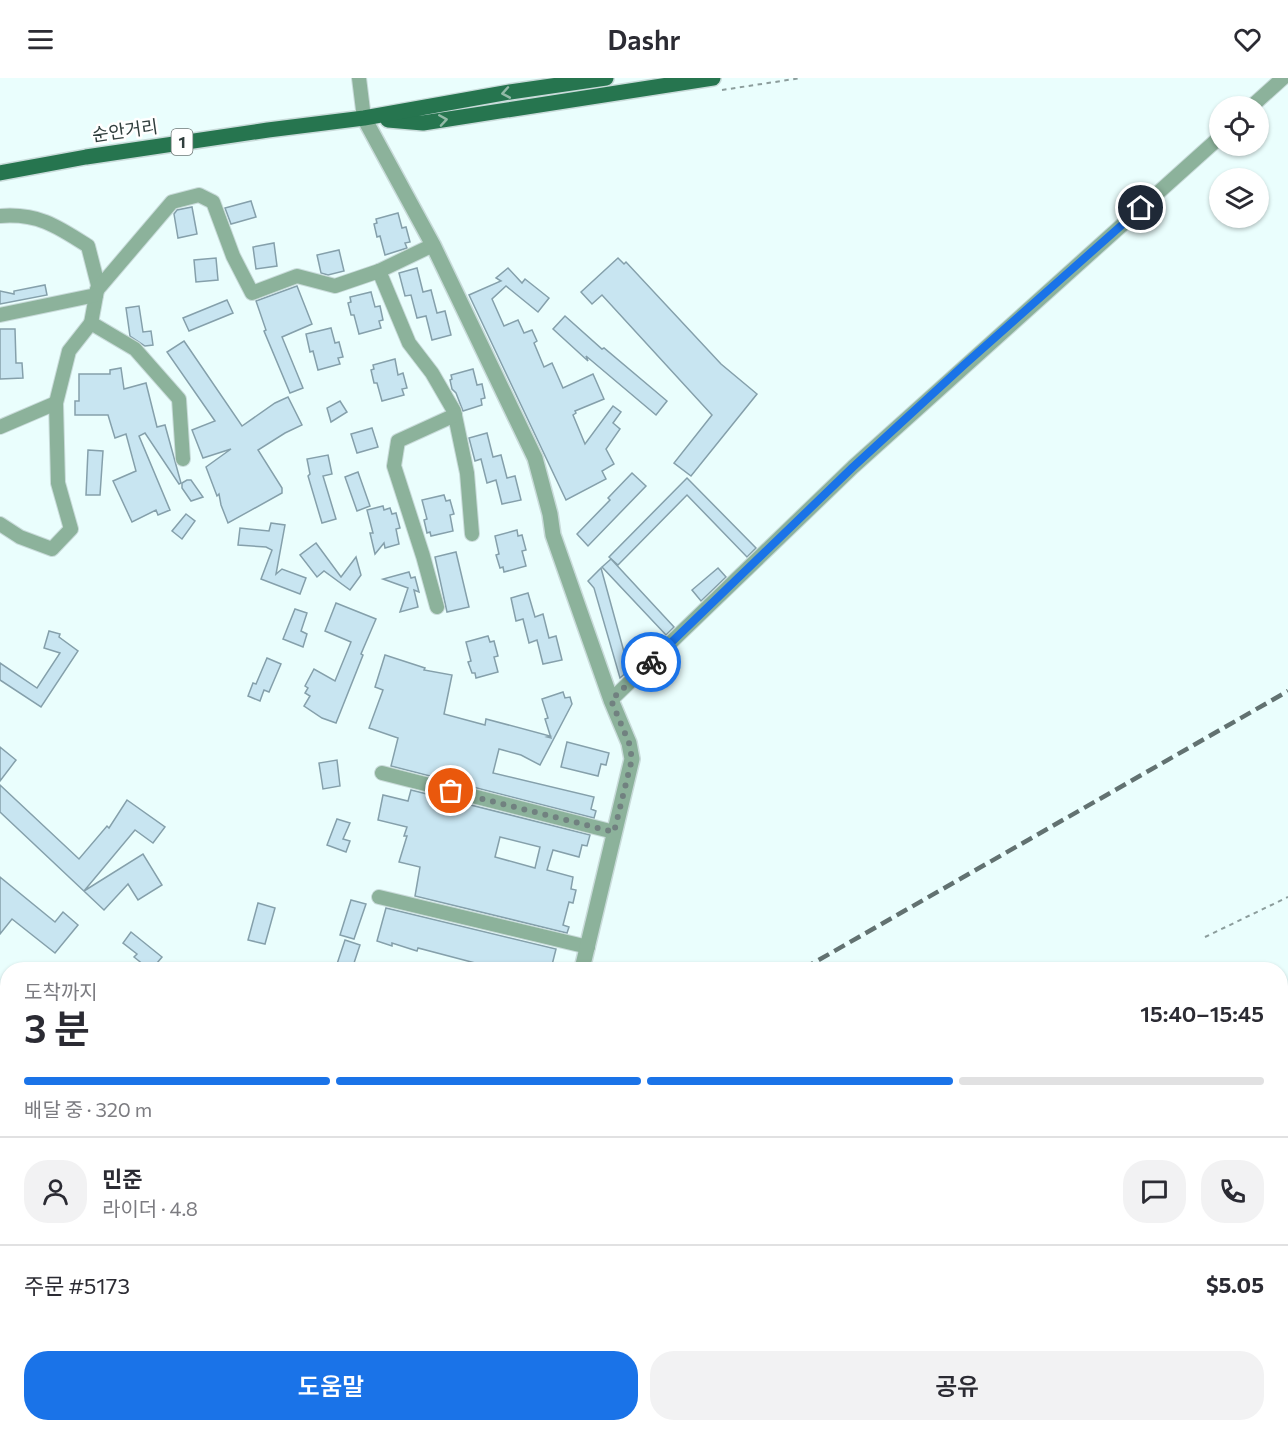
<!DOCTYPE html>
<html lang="ko">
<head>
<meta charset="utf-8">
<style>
	body { margin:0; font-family:Commissioner,"Noto Sans KR",sans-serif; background:#f2f2f3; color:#2b2b33; height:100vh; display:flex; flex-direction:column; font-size:22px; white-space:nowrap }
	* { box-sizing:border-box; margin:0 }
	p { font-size:20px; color:#7c7c81 }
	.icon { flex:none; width:33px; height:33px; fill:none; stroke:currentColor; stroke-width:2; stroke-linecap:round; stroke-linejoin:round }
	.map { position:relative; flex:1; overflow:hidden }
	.panel { position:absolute; left:0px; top:884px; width:1288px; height:470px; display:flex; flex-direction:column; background:#fff; border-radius:24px 24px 0 0; box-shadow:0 2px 4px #0004 }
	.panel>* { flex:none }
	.fabs { position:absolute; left:1209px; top:18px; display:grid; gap:12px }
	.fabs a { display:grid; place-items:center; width:60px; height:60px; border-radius:50%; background:#fff; box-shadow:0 2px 4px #0004; font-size:30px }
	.pin { position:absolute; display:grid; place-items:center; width:51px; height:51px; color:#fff; margin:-26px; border:3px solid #fff; border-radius:50%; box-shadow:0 2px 6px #0007 }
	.courier { position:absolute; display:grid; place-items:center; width:60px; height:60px; margin:-30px; border:4px solid #1a73e8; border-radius:50%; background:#fff; color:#222; box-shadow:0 2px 8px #0007 }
	.overview em { font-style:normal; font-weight:600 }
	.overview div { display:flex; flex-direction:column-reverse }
	.overview { display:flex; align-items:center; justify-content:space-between; height:102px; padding:0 24px }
	h1 { font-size:39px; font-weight:600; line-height:45px }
	.bar { display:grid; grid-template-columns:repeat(4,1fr); gap:9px 6px; align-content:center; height:72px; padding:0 24px }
	.bar i { height:8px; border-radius:4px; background:#e1e1e2 }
	.bar .selected { background:#1a73e8 }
	.bar p { grid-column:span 4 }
	.line { display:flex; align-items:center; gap:15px; padding:0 24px; border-top:2px solid #e1e1e2 }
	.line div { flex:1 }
	.round { display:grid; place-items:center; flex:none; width:63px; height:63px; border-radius:24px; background:#f2f2f3 }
	.primary-button { display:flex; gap:12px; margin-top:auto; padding:12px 24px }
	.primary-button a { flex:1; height:69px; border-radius:24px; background:#1a73e8; color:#fff; font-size:24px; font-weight:600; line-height:69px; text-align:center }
	.primary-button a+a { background:#f2f2f3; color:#2b2b33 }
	header { display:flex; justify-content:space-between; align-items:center; height:78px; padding:0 24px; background:#fff; font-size:27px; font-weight:600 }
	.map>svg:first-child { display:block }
	.water { fill:#b0cbf8; stroke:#8aa1c0; stroke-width:1.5 }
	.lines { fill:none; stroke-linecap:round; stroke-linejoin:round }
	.canal { stroke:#b0cbf8; stroke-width:15 }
	.building { fill:#c8e5f1; stroke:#85a0ab; stroke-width:1.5; fill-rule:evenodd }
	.minor-casing { stroke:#c9dbda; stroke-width:16 }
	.tertiary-casing { stroke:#c9dbda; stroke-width:18 }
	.primary-casing { stroke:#c9dbda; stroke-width:18 }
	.path { stroke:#8c9d9c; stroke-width:2; stroke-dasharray:4.5 4.5; stroke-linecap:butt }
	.minor { stroke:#8cb29b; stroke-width:14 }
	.tertiary { stroke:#8cb29b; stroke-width:15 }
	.primary { stroke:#26754f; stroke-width:15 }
	.rail { stroke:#627271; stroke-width:4.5; stroke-dasharray:12 6; stroke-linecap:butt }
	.oneway { stroke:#92baa7 }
	.done { stroke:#718180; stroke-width:6; stroke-dasharray:0 10.8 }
	.route { stroke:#1a73e8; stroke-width:8 }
	.labels { text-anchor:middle; stroke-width:5; stroke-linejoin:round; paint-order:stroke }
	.shield { fill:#fff; stroke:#6e7877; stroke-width:1.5 }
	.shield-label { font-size:16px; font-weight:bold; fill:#303e3d }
	.street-label { font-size:18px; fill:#303e3d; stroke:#fff }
</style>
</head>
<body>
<header><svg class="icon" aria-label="menu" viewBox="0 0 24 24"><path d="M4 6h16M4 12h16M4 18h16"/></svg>Dashr<svg class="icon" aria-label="heart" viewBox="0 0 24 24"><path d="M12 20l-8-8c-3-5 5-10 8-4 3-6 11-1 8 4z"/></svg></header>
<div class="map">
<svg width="1288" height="1352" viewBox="0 0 1288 1352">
	<rect width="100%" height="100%" fill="#eafefd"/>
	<g class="water">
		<polygon points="1288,1152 1288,1303 1281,1305 1281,1154"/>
		<polygon points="564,1346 1139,1346 1113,1352 538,1352"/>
	</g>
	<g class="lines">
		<g class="canal">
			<polyline points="0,1125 8,1125"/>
			<polyline points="411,1346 413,1352"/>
		</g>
	</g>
	<g class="building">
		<polygon points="251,123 256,139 231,146 225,130"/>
		<polygon points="192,129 197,156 178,160 174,136 177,132"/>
		<polygon points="398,135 402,150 406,149 410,164 405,165 407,170 385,177 380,158 377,159 374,146 377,145 376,141"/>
		<polygon points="274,165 277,188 256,191 253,169"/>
		<polygon points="339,172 344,193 328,197 321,195 317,177"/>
		<polygon points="216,180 218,202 196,204 194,182"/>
		<polygon points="618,180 624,186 626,184 721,286 757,316 691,398 674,385 712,337 602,217 592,226 581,214"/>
		<polygon points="417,190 423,214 431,212 437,235 445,233 451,257 432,262 426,238 417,240 411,217 405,218 399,195"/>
		<polygon points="508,190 522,205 525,201 549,220 538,234 506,208 492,221 504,248 518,242 524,255 532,252 537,263 534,265 544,289 552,285 563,310 593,296 604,321 575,333 576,335 573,337 585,366 613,328 621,334 613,345 620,351 606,371 614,386 602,393 606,401 566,422 469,217 501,203 496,200"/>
		<polygon points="45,207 47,217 0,226 0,213 14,216 14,213"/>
		<polygon points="297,208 312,246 282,259 303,310 290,315 264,253 266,252 256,223"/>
		<polygon points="371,214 375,229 380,228 383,242 379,243 381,250 359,256 354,237 351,237 348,225 351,224 350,219"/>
		<polygon points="227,222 233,235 189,253 183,240"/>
		<polygon points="139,228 143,254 151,253 153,267 145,268 130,258 126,230"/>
		<polygon points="565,238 602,271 604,270 667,323 656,337 586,278 588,283 553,251"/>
		<polygon points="331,250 335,265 339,264 343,279 338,280 340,286 318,292 313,273 310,274 306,256"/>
		<polygon points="0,251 15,251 16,285 22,285 23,300 0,301"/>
		<polygon points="184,263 242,348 275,325 288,319 302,347 285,355 258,372 282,410 282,415 228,445 221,427 219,416 217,418 206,389 231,371 203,380 192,352 215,343 167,274"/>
		<polygon points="395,281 398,297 403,295 407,310 402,311 404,317 382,323 377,305 374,305 371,292 374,291 373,287"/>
		<polygon points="121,290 124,311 146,305 157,349 165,347 181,405 179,406 145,355 139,358 170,432 158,437 156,432 132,444 113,403 136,393 126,356 115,360 108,337 75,337 75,323 79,323 79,296 110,296 110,292"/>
		<polygon points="473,291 477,307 482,306 485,320 481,321 482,327 463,333 456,315 452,311 450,302 452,301 451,297"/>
		<polygon points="340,323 347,334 331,344 327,330"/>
		<polygon points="372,350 378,369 357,375 351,356"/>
		<polygon points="487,355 493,379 501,377 507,400 515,398 521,422 502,426 496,402 487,405 481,381 475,383 469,360"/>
		<polygon points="88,372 103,373 100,417 86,417"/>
		<polygon points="328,377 332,396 323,398 336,441 322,445 308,398 310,396 307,381"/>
		<polygon points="358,394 370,428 357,433 345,399"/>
		<polygon points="632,395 646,408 588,468 577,456 610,422 608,420"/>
		<polygon points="687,400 756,470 747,479 687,417 618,487 609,479"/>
		<polygon points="187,402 191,402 203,419 191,423 182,410 182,405"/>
		<polygon points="444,417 446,423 450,422 454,436 450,437 453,453 431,458 430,454 427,455 424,442 427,441 422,422"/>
		<polygon points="383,428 384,432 390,430 392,436 396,435 400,450 396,451 399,466 385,470 384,465 375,476 370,455 373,455 367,432"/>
		<polygon points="186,436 195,443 182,461 172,453"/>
		<polygon points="271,445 285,447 276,496 282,491 306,500 300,516 261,501 272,472 266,469 238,467 240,450 269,453"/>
		<polygon points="517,452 518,458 522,457 526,472 522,473 526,488 504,494 503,489 500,490 496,477 499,476 495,458"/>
		<polygon points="316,465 341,499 356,479 361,497 350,512 324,493 317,499 300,477"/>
		<polygon points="456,474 469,529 447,534 435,479"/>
		<polygon points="611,481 674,549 666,557 602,489"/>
		<polygon points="601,490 629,592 620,600 594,510 588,503"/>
		<polygon points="718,490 726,499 701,523 692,512"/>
		<polygon points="409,494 411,500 415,499 419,514 414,512 418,529 400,534 408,510 383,501"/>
		<polygon points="528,515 535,539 543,536 549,560 556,558 562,582 543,586 537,562 529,565 523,541 516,543 511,520"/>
		<polygon points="336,525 376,541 361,576 363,577 336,645 322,640 304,628 310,618 305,615 308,610 305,608 314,591 335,603 351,564 325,553"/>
		<polygon points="295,531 307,535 301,553 307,556 303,569 283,561"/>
		<polygon points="49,553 60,556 59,559 78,573 41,629 0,602 0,585 37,610 60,575 44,570"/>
		<polygon points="488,558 490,564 494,563 498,578 494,579 498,594 476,600 475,595 472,595 468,584 471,583 466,564"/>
		<polygon points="385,577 425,590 424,592 452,597 444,636 485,647 486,641 550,658 547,659 551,660 545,641 548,640 542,621 563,614 565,620 570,619 572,626 540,687 521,677 499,671 493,695 594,719 591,731 596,733 594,740 391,688 398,660 369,650 383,612 375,609"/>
		<polygon points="267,580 281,586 269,614 264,612 260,623 248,618 253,605 256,606"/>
		<polygon points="567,664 609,675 606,687 601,686 598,698 561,689"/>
		<polygon points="0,669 16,682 0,703"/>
		<polygon points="337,682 340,708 323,711 319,685"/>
		<polygon points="0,707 79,781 107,748 109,750 127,722 165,749 153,765 135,752 84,813 143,776 162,807 138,822 128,806 104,832 0,734"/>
		<path d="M411,712L590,757L587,768L582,767L579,779L553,772L547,792L573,799L571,811L576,812L573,825L569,824L563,847L569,849L567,855L415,818L420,789L399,784L407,758H404L407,749L378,742L383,717L408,723ZM500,759L540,769L535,790L495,779Z"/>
		<polygon points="337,741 350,745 343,761 350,763 346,774 327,767"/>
		<polygon points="0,799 55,844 63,834 78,847 55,875 12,841 0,856"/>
		<polygon points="351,822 366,826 354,861 340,857"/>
		<polygon points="258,825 275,830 265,866 248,862"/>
		<polygon points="386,830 556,871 551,891 498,891 418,870 417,873 392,865 392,868 377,863"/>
		<polygon points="131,854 162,879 152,891 149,891 134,879 137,876 123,865"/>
		<polygon points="345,862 360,867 352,891 337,886"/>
	</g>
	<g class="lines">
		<defs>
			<g id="minor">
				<polyline points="359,0 364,40"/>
				<polyline points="1252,28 1283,0"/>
				<path d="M0,138C38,135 57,148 88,168L98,207L91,245"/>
				<polyline points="433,167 379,193 409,265 432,295 454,333 467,395 472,456"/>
				<polyline points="97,212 172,124 199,117 213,124 233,178 252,215 297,198 335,208 379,193"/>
				<polyline points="0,237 96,217"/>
				<polyline points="0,349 56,325"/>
				<polyline points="0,446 20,459 52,471 71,451 58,405 56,325 69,273 91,245 135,271 179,321 183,381"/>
				<polyline points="437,529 423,478 394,388 398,363 455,337"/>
				<polyline points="611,622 853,389 1220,59"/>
				<polyline points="382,695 614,754"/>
				<polyline points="379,819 588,869"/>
				<polyline points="1281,1029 1288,1027"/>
				<polyline points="166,1352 187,1346"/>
			</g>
			<g id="tertiary">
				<polyline points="364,40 433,167 535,380 550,436 553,457 611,622 629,665 632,681 582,891"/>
				<polyline points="0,1095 8,1095"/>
				<polyline points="273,1346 276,1352"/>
			</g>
			<g id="primary">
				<polyline points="388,42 423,45 713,0"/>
				<polyline points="0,95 86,79 268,52 364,40 510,14 606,0"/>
			</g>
		</defs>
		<use href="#minor" class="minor-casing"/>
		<use href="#tertiary" class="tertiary-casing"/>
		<use href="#primary" class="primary-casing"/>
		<g class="path">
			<polyline points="722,12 801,0"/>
			<polyline points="1205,859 1288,819"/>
		</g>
		<use href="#minor" class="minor"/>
		<use href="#tertiary" class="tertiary"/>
		<use href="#primary" class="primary"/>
		<g class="rail">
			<polyline points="803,891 1288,613"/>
			<polyline points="0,1147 8,1147"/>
		</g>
	</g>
	<defs><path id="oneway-chevron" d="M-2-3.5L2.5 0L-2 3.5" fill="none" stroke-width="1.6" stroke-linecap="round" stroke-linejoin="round" transform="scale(1.5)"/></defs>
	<g class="oneway">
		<use href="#oneway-chevron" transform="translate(506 15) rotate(170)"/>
		<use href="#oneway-chevron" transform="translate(443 42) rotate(-9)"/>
	</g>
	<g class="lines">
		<polyline class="done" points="451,713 614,754 632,681 629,665 611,622 651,584"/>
		<polyline class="route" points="651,584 853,389 964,287 1141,130"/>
	</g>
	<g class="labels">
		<rect class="shield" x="171.5" y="51" width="21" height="26" rx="4.5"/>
		<g class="shield-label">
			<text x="182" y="70">1</text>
		</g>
		<g class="street-label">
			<text transform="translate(125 53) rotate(-8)" y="6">순안거리</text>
		</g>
	</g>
</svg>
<div class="fabs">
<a><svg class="icon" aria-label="locate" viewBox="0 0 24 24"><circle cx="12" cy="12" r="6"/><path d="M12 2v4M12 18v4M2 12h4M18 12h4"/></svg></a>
<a><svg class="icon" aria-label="layers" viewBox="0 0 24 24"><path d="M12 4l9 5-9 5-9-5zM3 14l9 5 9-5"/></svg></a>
</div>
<div class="pin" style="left:451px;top:713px;background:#ea580c"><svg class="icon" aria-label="bag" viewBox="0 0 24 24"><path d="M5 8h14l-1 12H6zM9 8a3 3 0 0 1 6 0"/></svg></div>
<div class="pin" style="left:1141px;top:130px;background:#1f2937"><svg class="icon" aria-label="home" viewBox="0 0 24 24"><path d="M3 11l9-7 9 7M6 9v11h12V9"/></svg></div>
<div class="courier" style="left:651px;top:584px"><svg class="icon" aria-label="bike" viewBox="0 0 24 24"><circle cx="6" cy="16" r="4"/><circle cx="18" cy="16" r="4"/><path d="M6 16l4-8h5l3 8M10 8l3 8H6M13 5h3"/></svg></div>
<section class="panel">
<div class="overview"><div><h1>3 분</h1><p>도착까지</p></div><em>15:40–15:45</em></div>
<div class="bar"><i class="selected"></i><i class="selected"></i><i class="selected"></i><i></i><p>배달 중 · 320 m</p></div>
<div class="line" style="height:108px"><a class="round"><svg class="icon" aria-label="person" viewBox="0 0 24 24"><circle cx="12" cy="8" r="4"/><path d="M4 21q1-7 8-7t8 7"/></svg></a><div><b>민준</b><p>라이더 · 4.8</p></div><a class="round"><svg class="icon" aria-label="chat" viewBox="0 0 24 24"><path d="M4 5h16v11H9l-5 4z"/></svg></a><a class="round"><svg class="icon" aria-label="phone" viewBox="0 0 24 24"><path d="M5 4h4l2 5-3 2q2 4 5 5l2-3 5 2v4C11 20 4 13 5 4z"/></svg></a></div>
<div class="line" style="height:78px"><div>주문 #5173</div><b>$5.05</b></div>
<div class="primary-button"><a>도움말</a><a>공유</a></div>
</section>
</div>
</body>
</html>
